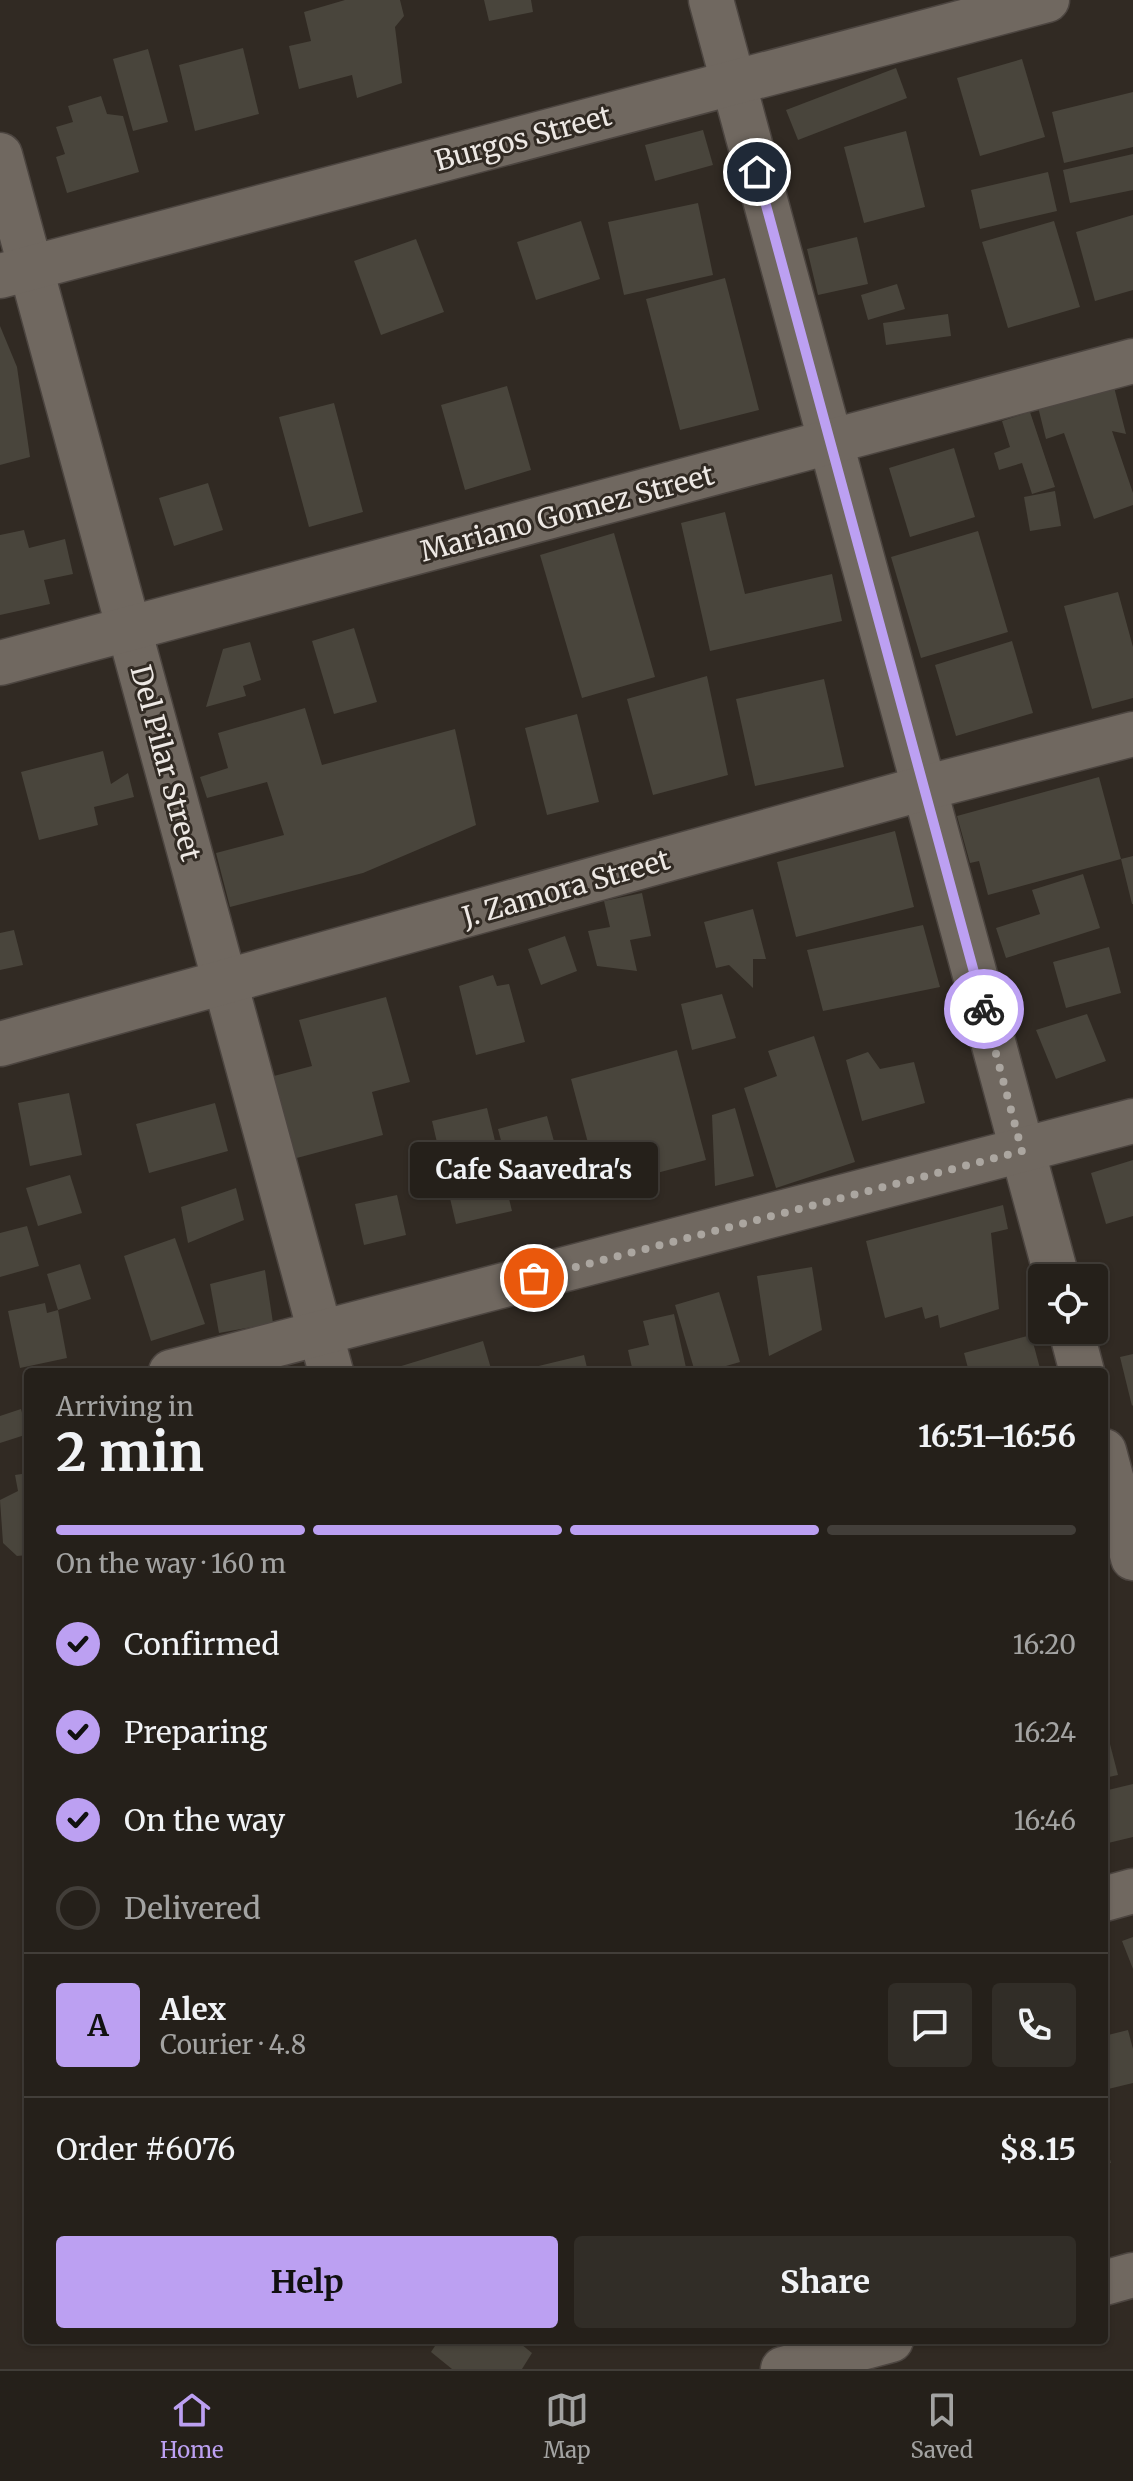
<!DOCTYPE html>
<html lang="en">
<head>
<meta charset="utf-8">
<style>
	body { margin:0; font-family:Merriweather,serif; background:#312d27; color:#f1f3f6; height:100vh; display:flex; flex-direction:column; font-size:30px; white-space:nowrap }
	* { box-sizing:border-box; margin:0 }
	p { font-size:26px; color:#a3a3a2 }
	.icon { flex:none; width:44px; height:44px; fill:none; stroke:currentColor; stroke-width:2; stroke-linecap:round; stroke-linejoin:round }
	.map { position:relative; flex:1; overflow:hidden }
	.side { position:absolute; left:24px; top:1368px; width:1084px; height:976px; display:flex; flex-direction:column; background:#25201a; border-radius:8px; box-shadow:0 2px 6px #0004,0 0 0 2px #423e39 }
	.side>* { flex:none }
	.fabs { position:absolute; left:1028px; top:1264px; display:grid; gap:16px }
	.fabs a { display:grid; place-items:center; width:80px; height:80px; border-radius:8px; background:#25201a; box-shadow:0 2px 6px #0004,0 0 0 2px #423e39; font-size:40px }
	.pin { position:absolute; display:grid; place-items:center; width:68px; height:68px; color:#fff; margin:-34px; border:4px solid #fff; border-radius:50%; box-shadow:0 2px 8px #0007 }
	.courier { position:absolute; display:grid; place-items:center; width:80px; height:80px; margin:-40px; border:6px solid #bca0f2; border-radius:50%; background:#fff; color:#222; box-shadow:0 2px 10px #0007 }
	.bubble { position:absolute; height:56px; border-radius:8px; background:#25201a; box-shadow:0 2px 6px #0004,0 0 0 2px #423e39; font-size:26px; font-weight:700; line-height:56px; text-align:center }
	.summary em { font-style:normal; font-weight:700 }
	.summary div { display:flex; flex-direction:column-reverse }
	.summary { display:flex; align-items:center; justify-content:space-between; height:136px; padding:0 32px }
	h1 { font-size:52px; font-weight:700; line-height:60px }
	.bar { display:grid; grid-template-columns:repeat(4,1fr); gap:12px 8px; align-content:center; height:96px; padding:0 32px }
	.bar i { height:10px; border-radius:6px; background:#423e39 }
	.bar .active { background:#bca0f2 }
	.bar p { grid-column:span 4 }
	.line { display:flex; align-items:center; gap:20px; padding:0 32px; border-top:2px solid #423e39 }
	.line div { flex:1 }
	.round { display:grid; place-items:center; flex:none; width:84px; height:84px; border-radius:8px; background:#312d27 }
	ol { padding:0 32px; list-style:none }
	li { display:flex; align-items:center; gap:24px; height:88px }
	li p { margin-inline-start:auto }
	li .icon { padding:8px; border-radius:50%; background:#bca0f2; color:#111; stroke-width:4 }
	li:last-child { color:#a3a3a2 }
	li i { width:44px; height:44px; border:4px solid #423e39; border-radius:50% }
	.action { display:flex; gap:16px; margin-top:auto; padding:16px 32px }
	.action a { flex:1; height:92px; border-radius:8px; background:#bca0f2; color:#111; font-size:32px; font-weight:700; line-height:92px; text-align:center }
	.action a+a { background:#312d27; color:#f1f3f6 }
	.dock { display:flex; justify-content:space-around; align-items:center; height:112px; border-top:2px solid #423e39; background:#25201a; font-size:22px; color:#a3a3a2 }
	.dock a { display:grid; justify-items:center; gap:4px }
	.dock .active { color:#bca0f2 }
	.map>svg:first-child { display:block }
	.building { fill:#49453c }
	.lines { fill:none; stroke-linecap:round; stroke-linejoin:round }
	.minor-casing { stroke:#4c4540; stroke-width:47 }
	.minor { stroke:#706860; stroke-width:44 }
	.done { stroke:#aba6a0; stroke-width:8; stroke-dasharray:0 14.4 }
	.route { stroke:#bca0f2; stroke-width:10 }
	.labels { text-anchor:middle; stroke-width:6; stroke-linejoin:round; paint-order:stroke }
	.street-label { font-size:28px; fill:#ede8e4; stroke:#312a23 }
</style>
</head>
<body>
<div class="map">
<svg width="1133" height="2369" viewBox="0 0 1133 2369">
	<rect width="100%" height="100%" fill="#312a23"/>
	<g class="building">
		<polygon points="345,0 400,0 404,16 395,27 402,83 357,98 352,75 299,89 289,46 311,41 304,12"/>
		<polygon points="484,0 531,0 533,12 489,21"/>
		<polygon points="243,48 259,114 195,131 179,65"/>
		<polygon points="148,49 168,122 133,131 113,59"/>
		<polygon points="1022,59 1045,137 980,156 957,78"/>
		<polygon points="896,68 907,98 798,140 786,110"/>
		<polygon points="1133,92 1133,147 1064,163 1052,112"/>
		<polygon points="101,96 107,114 123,116 139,172 67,193 56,157 65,154 56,127 73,122 68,106"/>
		<polygon points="703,130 713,165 655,181 645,145"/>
		<polygon points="906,131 925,207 864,223 844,147"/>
		<polygon points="1133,154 1133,190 1070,203 1063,170"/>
		<polygon points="1048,172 1057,211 980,229 971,190"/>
		<polygon points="698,203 713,275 624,295 608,222"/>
		<polygon points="1133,215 1133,290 1095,301 1076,232"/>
		<polygon points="581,221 600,279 536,300 517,242"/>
		<polygon points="1054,221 1080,307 1008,328 982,242"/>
		<polygon points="857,237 868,284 818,295 807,249"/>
		<polygon points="416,239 444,312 381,335 354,261"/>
		<polygon points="725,278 759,410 680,430 646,299"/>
		<polygon points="897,284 905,309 868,320 861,295"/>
		<polygon points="948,314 951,336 886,345 883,323"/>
		<polygon points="0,326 17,367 30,457 0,465"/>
		<polygon points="1113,383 1126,434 1112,431 1133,493 1133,505 1094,519 1064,433 1046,439 1037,403"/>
		<polygon points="507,386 531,470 465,490 441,405"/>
		<polygon points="334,403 363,512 309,527 279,417"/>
		<polygon points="1030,412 1055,487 1032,494 1022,463 999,470 994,453 1010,447 1002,421"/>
		<polygon points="954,448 975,517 910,537 889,468"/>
		<polygon points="208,483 223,530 174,546 159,498"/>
		<polygon points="1055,491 1061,526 1030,531 1024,497"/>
		<polygon points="725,512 745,594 832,574 842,621 710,651 681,523"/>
		<polygon points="24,530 29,548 65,539 73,574 44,580 50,604 0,615 0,535"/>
		<polygon points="978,531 1008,632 921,658 891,557"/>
		<polygon points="614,533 655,677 582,698 540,555"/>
		<polygon points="1118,592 1133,647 1133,698 1092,709 1064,606"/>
		<polygon points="354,628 377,702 334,714 312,641"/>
		<polygon points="1012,641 1033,713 956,736 935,665"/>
		<polygon points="250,642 261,680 243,686 246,696 206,707 223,649"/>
		<polygon points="707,676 728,775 653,795 627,699"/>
		<polygon points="824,679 844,767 755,786 736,699"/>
		<polygon points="305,708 322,765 455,729 476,825 363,873 230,907 216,853 284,835 267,782 207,798 200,777 228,768 218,733"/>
		<polygon points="577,714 599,802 547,815 525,728"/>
		<polygon points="103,751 111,784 128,773 134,797 94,807 98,825 39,840 21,772"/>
		<polygon points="1099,777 1121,859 988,895 979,861 970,863 957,816"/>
		<polygon points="895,831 914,907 796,937 777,862"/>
		<polygon points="1133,856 1133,904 1132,904 1121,859"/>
		<polygon points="1083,874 1100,928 1006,958 996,928 1040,914 1032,890"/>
		<polygon points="642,893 651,936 630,940 637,971 597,966 588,931 610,927 604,901"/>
		<polygon points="753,909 766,959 753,959 753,988 729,965 716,968 704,922"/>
		<polygon points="923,925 940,987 823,1011 807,950"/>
		<polygon points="14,930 23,965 0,970 0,933"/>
		<polygon points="565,936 577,971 541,985 528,949"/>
		<polygon points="1109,947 1121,993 1066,1008 1053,962"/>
		<polygon points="493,975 497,986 509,984 525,1042 476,1055 459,986"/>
		<polygon points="722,994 736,1038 692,1050 681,1004"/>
		<polygon points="386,997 410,1082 372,1092 383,1135 293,1159 270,1077 312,1066 299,1020"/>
		<polygon points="1087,1014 1106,1061 1056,1079 1036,1030"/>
		<polygon points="814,1036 855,1162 776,1188 744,1088 777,1076 768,1051"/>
		<polygon points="677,1050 706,1160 600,1188 571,1079"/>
		<polygon points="868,1052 880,1069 914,1062 925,1103 862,1121 846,1060"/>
		<polygon points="69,1093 82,1155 30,1166 18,1103"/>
		<polygon points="215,1103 228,1151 149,1173 136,1124"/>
		<polygon points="487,1108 512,1211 456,1224 432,1121"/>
		<polygon points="735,1108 754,1176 715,1186 712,1115"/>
		<polygon points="547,1116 566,1185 516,1198 498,1129"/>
		<polygon points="1133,1160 1133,1216 1106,1224 1091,1173"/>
		<polygon points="70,1175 82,1213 38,1226 26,1188"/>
		<polygon points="236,1188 244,1220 188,1243 181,1207"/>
		<polygon points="397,1195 406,1235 364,1245 355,1204"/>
		<polygon points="1003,1205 1008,1229 991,1233 999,1309 940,1328 938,1315 925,1319 922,1307 885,1318 866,1241"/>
		<polygon points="27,1226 39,1266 0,1277 0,1233"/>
		<polygon points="175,1238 205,1324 151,1341 124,1256"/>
		<polygon points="80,1264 91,1299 58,1310 47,1274"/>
		<polygon points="812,1267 822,1330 769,1356 757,1276"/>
		<polygon points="265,1270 273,1323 219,1333 210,1284"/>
		<polygon points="719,1292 740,1362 705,1372 695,1372 675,1305"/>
		<polygon points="45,1303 47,1313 58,1310 67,1358 20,1368 8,1311"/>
		<polygon points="674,1314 687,1372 633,1372 628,1350 649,1345 643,1321"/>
		<polygon points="1031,1335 1041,1372 969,1372 964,1353"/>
		<polygon points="483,1341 492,1372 386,1372 385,1371"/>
		<polygon points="1133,1354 1133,1405 1132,1406 1120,1357"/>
		<polygon points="584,1355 588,1372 518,1372 518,1371"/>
		<polygon points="21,1409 28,1434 0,1443 0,1416"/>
		<polygon points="28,1473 28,1555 17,1556 3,1543 0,1500 18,1491 15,1475"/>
		<polygon points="1104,1721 1118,1775 1104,1778"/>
		<polygon points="1133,1784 1133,1837 1104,1844 1104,1791"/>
		<polygon points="1133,1937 1133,1969 1122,1941"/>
		<polygon points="1128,2030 1133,2049 1133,2083 1104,2090 1104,2036"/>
		<polygon points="1104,2139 1111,2163 1104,2164"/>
		<polygon points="439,2340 516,2340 532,2353 522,2369 452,2369 431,2352"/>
	</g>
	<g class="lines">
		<defs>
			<g id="minor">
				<polyline points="711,0 1057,1278"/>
				<polyline points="0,155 331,1372"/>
				<polyline points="0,276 1047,0"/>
				<polyline points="0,663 1133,361"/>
				<polyline points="0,1044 924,788 1133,734"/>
				<polyline points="1071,1330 1082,1372"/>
				<polyline points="171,1372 1133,1121"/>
				<polyline points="1104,1451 1133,1558"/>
				<polyline points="1104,1899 1133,1891"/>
				<polyline points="1104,2283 1133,2275"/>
				<polyline points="783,2369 891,2340"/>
			</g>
		</defs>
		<use href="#minor" class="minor-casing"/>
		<use href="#minor" class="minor"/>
	</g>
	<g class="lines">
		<polyline class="done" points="534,1278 1022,1151 984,1009"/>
		<polyline class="route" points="757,172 984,1009"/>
	</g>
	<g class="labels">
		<g class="street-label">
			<text transform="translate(523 138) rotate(-15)" y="10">Burgos Street</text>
			<text transform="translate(567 513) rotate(-15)" y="10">Mariano Gomez Street</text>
			<text transform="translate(166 763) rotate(75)" y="10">Del Pilar Street</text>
			<text transform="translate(566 888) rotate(-16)" y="10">J. Zamora Street</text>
		</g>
	</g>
</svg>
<div class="fabs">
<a><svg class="icon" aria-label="locate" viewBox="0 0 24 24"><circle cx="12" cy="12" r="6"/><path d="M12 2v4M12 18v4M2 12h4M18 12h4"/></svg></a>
</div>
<div class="pin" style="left:534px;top:1278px;background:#ea580c"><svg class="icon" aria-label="bag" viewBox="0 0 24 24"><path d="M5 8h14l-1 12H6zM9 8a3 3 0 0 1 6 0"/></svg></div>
<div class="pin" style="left:757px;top:172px;background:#1f2937"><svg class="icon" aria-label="home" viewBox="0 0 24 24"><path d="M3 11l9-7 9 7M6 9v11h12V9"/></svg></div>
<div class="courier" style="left:984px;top:1009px"><svg class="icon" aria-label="bike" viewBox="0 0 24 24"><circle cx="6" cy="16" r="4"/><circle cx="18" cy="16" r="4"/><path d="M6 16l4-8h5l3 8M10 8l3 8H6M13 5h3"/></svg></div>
<div class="bubble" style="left:410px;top:1142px;width:248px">Cafe Saavedra's</div>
<section class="side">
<div class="summary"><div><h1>2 min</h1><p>Arriving in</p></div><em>16:51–16:56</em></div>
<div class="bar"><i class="active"></i><i class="active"></i><i class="active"></i><i></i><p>On the way · 160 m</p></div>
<ol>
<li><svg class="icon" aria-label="check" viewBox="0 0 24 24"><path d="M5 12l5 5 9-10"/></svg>Confirmed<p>16:20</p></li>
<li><svg class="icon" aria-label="check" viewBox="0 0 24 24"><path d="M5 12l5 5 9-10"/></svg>Preparing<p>16:24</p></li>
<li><svg class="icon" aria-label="check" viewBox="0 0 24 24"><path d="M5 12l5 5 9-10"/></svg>On the way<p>16:46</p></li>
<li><i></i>Delivered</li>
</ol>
<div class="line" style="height:144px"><b class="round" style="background:#bca0f2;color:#111">A</b><div><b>Alex</b><p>Courier · 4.8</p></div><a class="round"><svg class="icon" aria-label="chat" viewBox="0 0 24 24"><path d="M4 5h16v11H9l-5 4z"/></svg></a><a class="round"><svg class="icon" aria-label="phone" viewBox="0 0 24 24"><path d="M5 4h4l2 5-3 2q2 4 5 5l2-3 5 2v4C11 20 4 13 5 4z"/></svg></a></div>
<div class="line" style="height:104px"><div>Order #6076</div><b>$8.15</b></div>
<div class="action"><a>Help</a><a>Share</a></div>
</section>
</div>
<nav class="dock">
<a class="active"><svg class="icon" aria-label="home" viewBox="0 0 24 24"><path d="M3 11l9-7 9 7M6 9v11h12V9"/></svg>Home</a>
<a><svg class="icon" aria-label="map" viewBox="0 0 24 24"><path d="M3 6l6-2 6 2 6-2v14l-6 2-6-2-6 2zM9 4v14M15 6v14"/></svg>Map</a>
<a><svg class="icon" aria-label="saved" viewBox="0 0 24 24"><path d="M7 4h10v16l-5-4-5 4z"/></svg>Saved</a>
</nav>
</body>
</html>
